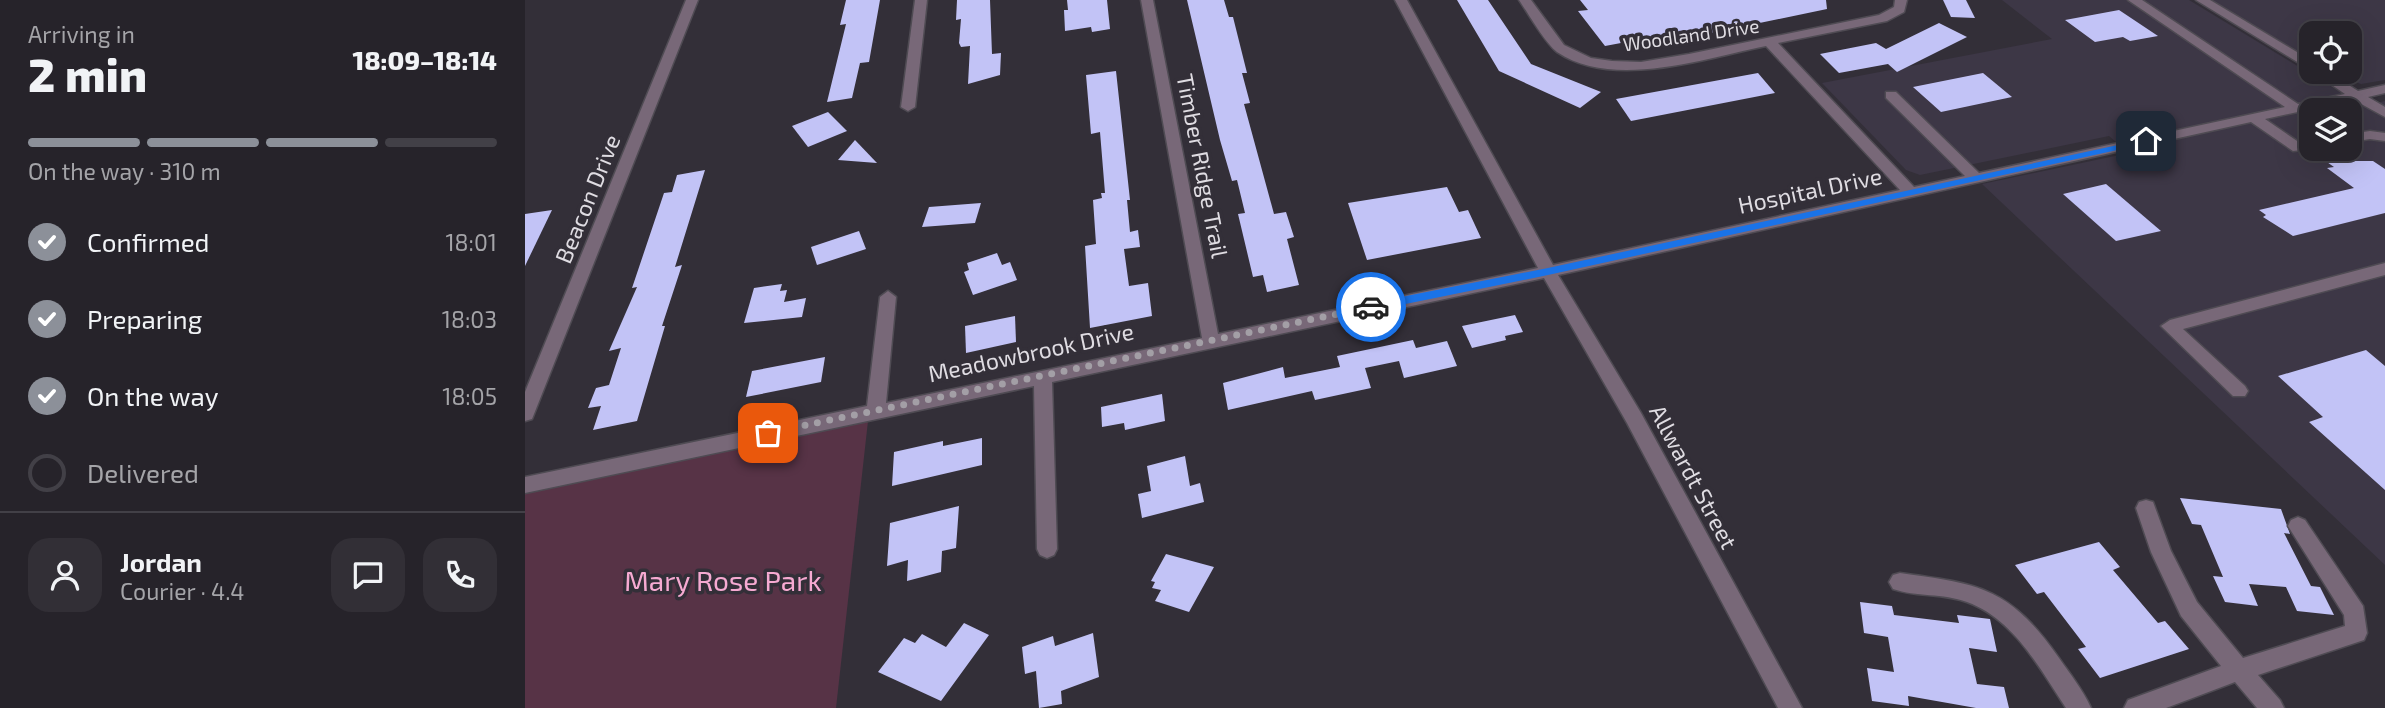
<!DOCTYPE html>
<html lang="en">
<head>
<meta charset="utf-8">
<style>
	body { margin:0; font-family:"Exo 2",sans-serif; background:#322f36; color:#f1f3f6; height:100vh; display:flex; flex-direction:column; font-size:26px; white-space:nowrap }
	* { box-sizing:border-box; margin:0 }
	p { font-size:23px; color:#a4a4a8 }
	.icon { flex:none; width:38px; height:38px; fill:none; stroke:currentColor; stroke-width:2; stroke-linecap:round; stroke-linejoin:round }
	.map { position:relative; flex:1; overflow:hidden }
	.sheet { display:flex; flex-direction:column; background:#26232a; width:525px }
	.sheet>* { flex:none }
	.controls { position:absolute; left:1774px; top:21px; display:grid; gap:14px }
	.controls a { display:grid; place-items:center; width:63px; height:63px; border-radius:14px; background:#26232a; box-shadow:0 7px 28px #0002,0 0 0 2px #424047; font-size:35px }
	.pin { position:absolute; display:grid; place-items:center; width:60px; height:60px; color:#fff; margin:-30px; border-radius:14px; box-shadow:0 4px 10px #0006 }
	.courier { position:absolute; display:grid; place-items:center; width:70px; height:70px; margin:-35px; border:5px solid #1a73e8; border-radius:50%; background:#fff; color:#222; box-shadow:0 2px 9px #0007 }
	.summary em { font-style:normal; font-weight:800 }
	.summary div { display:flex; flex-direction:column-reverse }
	.summary { display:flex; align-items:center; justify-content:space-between; height:119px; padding:0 28px }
	h1 { font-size:46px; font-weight:800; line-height:52px }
	.bar { display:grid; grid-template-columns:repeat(4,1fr); gap:10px 7px; align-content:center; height:84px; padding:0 28px }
	.bar i { height:9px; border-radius:5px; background:#424047 }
	.bar .current { background:#8c9099 }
	.bar p { grid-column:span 4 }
	.line { display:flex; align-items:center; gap:18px; padding:0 28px; border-top:2px solid #424047 }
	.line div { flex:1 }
	.round { display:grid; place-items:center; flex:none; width:74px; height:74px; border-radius:21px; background:#322f36 }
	ol { padding:0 28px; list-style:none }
	li { display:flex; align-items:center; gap:21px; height:77px }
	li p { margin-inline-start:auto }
	li .icon { padding:7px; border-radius:50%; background:#8c9099; color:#fff; stroke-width:4 }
	li:last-child { color:#a4a4a8 }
	li i { width:38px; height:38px; border:4px solid #424047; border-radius:50% }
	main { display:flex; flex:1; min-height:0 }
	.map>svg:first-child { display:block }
	.built { fill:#3d3746; fill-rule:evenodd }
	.green { fill:#573346 }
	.building { fill:#c2c3f6 }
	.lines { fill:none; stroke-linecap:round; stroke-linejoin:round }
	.minor-casing { stroke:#4f4b53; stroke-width:3 }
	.minor { fill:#786878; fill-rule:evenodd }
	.route { fill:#1a73e8 }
	.done { stroke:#a39fa6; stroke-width:7; stroke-dasharray:0 12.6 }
	.labels { text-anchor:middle; stroke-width:7; stroke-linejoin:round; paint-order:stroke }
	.far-street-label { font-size:19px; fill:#dfdce2; stroke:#332f38 }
	.street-label { font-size:23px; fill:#dfdce2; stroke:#332f38 }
	.near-park-label { font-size:28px; fill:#f6aad2; stroke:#332f38 }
</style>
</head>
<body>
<main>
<section class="sheet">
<div class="summary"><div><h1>2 min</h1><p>Arriving in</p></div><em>18:09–18:14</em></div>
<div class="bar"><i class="current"></i><i class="current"></i><i class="current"></i><i></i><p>On the way · 310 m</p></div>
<ol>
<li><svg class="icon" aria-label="check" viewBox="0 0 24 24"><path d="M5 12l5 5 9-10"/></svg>Confirmed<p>18:01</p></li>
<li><svg class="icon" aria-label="check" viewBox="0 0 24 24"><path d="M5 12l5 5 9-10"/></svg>Preparing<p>18:03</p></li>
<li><svg class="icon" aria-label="check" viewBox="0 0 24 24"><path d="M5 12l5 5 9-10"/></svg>On the way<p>18:05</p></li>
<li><i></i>Delivered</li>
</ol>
<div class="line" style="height:126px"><a class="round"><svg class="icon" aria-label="person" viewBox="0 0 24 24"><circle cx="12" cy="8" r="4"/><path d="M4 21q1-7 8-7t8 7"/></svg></a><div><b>Jordan</b><p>Courier · 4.4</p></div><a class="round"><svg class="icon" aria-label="chat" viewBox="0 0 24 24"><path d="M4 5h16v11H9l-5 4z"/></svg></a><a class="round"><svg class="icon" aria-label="phone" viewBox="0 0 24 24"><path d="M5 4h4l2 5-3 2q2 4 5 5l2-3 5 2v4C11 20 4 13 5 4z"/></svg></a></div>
</section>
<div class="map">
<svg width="1860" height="708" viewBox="0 0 1860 708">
	<rect width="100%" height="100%" fill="#332f38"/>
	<g class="built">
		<path d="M1477,0H1664L1838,106L1860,101V565L1457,184L1604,153L1584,136L1395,175L1381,170L1297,83L1527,39ZM1787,110H1825V149H1787Z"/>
		<polygon points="1686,0 1860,0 1860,80 1836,84 1807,72 1825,72 1825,33 1787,33 1787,61"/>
	</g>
	<polygon class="green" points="343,421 311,708 0,708 0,494"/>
	<g class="building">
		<polygon points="321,0 355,0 344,62 335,63 327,98 302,102 321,24 315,25"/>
		<polygon points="432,0 465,0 467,54 476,53 475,75 443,84 445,46 436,47 434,43 436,19 431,20"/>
		<polygon points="542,0 582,0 585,29 567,32 566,27 540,31 539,10 543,10"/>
		<polygon points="662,0 699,0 704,17 708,17 722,73 717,73 725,103 719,104 749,214 761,212 769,237 762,239 774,285 742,292 738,275 728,277 713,214 720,213 712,180 707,181 695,140"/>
		<polygon points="932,0 963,0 1006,64 1076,92 1055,108 974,71"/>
		<polygon points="1055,0 1301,0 1302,9 1133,44 1128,37 1080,46 1053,11 1063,10"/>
		<polygon points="1418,0 1441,0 1450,18 1426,17"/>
		<polygon points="1594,10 1633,36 1605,41 1598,37 1570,42 1540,20"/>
		<polygon points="1414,23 1442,37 1372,72 1363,64 1314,73 1295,54 1351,43 1361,49"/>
		<polygon points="591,71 605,200 602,200 605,232 613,230 615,247 599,249 604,286 623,283 627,316 565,328 560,246 571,244 568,200 577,198 576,193 580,193 575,132 566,134 561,75"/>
		<polygon points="1233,73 1250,93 1106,121 1091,99"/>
		<polygon points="1458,73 1487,97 1416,112 1388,87"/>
		<polygon points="303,112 322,131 283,147 267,126"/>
		<polygon points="330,140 352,163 313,160"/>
		<polygon points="1792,149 1810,149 1828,161 1848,161 1860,169 1860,213 1768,236 1738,217 1741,215 1734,210 1829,188 1802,168 1809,167 1789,153"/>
		<polygon points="180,170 150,267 157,265 137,326 140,326 112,421 68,430 76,406 63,408 71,388 84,385 96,348 84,351 112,287 107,288 139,193 147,192 152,175"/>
		<polygon points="1581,184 1636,231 1591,241 1538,194"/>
		<polygon points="922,187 934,212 943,210 956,238 842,260 823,203"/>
		<polygon points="456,203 450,223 397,227 404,207"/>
		<polygon points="27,210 0,266 0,214"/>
		<polygon points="334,231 341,249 292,265 286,247"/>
		<polygon points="472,253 477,265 485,262 492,280 448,295 439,272 444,270 442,263"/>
		<polygon points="257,284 255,291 262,290 259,302 281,298 277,317 219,323 229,288"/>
		<polygon points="990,315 998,332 980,336 981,340 947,348 937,326"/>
		<polygon points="490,316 491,342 441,353 440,326"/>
		<polygon points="888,340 891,348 922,341 932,366 879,378 874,361 840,368 846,388 790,400 787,391 703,410 698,383 758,367 760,378 815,367 812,356"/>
		<polygon points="1841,350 1860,366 1860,490 1784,422 1798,417 1753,376"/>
		<polygon points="300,357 296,382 221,397 227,371"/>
		<polygon points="637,394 640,421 600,430 599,423 577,427 576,407"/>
		<polygon points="457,438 457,465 367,486 369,452 418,441 418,446"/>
		<polygon points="660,456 665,486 675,483 679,502 617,518 613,494 626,491 622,466"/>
		<polygon points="1655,498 1756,509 1765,534 1759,533 1786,586 1795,587 1809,615 1772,611 1761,587 1724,584 1733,606 1700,602 1688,576 1698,577 1676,525 1667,524"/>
		<polygon points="434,506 431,548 417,551 416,572 382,581 383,560 362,566 365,523"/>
		<polygon points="1574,542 1595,567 1588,570 1633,623 1640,621 1664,649 1575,678 1553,649 1561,647 1519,592 1512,594 1490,565"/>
		<polygon points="641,554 689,567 664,612 630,601 636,590 627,588 630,582 626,581"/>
		<polygon points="1335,602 1367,606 1369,615 1434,623 1432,615 1465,619 1472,652 1444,648 1452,684 1479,687 1484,708 1451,708 1383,696 1384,706 1347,701 1342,668 1369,672 1363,637 1339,633"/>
		<polygon points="439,623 464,635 416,701 353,672 379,638 390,643 397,634 421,647"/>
		<polygon points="568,633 574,677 536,691 537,704 514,708 511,671 500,674 497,647 528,636 530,646"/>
	</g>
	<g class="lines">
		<defs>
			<g id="minor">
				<polygon points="161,0 173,0 9,414 7,419 0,421 0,392"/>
				<polygon points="390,0 402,0 390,107 383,111 376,107"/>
				<path d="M616,0H628L693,334L1013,268L870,0H882L1028,265L1375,190L1241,46C1181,58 1088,90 1032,52C1020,43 1003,13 994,0H1006L1039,45L1066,58L1087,61L1116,62L1164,54L1354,15L1369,7L1370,0H1382L1379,12L1362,21L1253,43L1389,187L1440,176L1361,98V92H1371L1454,173L1760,107L1603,0H1617L1773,104L1820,94L1788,72H1803L1833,91L1860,85V93L1843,97L1860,107V117L1829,100L1740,119L1775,143L1787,141V149H1789H1787L1768,151L1726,122L1033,275L1116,413L1277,708H1253L1102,423L1019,278L527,382L532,549L529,555L522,558L515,555L512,549L509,386L0,493V477L342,406L355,297L363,291L371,297L361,403L677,338Z"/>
				<polygon points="1671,0 1685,0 1787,61 1787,71"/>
				<polygon points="1845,131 1860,133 1860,141 1845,139 1825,142 1825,134"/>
				<polygon points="1860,263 1860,275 1658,329 1720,386 1723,391 1720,396 1708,396 1636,326 1645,320"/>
				<polygon points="1621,500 1628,502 1646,551 1672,602 1718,658 1820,626 1819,615 1763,526 1766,520 1773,517 1780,520 1838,606 1842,633 1839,640 1733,675 1755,700 1759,708 1732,708 1710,682 1641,708 1599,708 1603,700 1696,666 1656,616 1626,552 1611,508 1614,502"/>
				<path d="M1375,573C1455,584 1484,587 1534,658C1545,674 1558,690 1566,708H1541C1515,669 1489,619 1442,602C1418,593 1391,597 1368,589L1364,582L1368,575Z"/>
			</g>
		</defs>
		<use href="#minor" class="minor-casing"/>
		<use href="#minor" class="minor"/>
	</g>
	<polygon class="route" points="1621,139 1624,143 1023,275 846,311 841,307 846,303 1023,268"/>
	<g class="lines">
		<polyline class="done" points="243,433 846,307"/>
	</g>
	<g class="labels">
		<g class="far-street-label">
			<text transform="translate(1166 35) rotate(-8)" y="7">Woodland Drive</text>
		</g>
		<g class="street-label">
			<text transform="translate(677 166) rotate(79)" y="8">Timber Ridge Trail</text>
			<text transform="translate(1285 191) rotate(-12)" y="8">Hospital Drive</text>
			<text transform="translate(63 199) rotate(-68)" y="8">Beacon Drive</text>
			<text transform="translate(506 353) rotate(-12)" y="8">Meadowbrook Drive</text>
			<text transform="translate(1168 477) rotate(62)" y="8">Allwardt Street</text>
		</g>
		<g class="near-park-label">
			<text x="198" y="591">Mary Rose Park</text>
		</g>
	</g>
</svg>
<div class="controls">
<a><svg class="icon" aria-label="locate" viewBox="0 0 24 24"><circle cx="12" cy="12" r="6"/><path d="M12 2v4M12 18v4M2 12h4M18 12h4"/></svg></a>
<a><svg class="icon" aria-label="layers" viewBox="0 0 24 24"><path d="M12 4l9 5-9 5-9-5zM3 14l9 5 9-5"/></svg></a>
</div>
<div class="pin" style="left:243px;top:433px;background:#ea580c"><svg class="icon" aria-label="bag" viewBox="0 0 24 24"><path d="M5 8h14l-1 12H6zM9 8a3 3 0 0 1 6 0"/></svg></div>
<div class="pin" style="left:1621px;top:141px;background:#1f2937"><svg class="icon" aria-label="home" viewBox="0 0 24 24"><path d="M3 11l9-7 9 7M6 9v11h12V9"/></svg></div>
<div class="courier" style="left:846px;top:307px"><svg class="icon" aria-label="car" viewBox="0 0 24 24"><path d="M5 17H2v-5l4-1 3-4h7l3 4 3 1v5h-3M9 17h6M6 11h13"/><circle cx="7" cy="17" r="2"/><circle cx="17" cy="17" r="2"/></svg></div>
</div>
</main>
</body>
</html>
